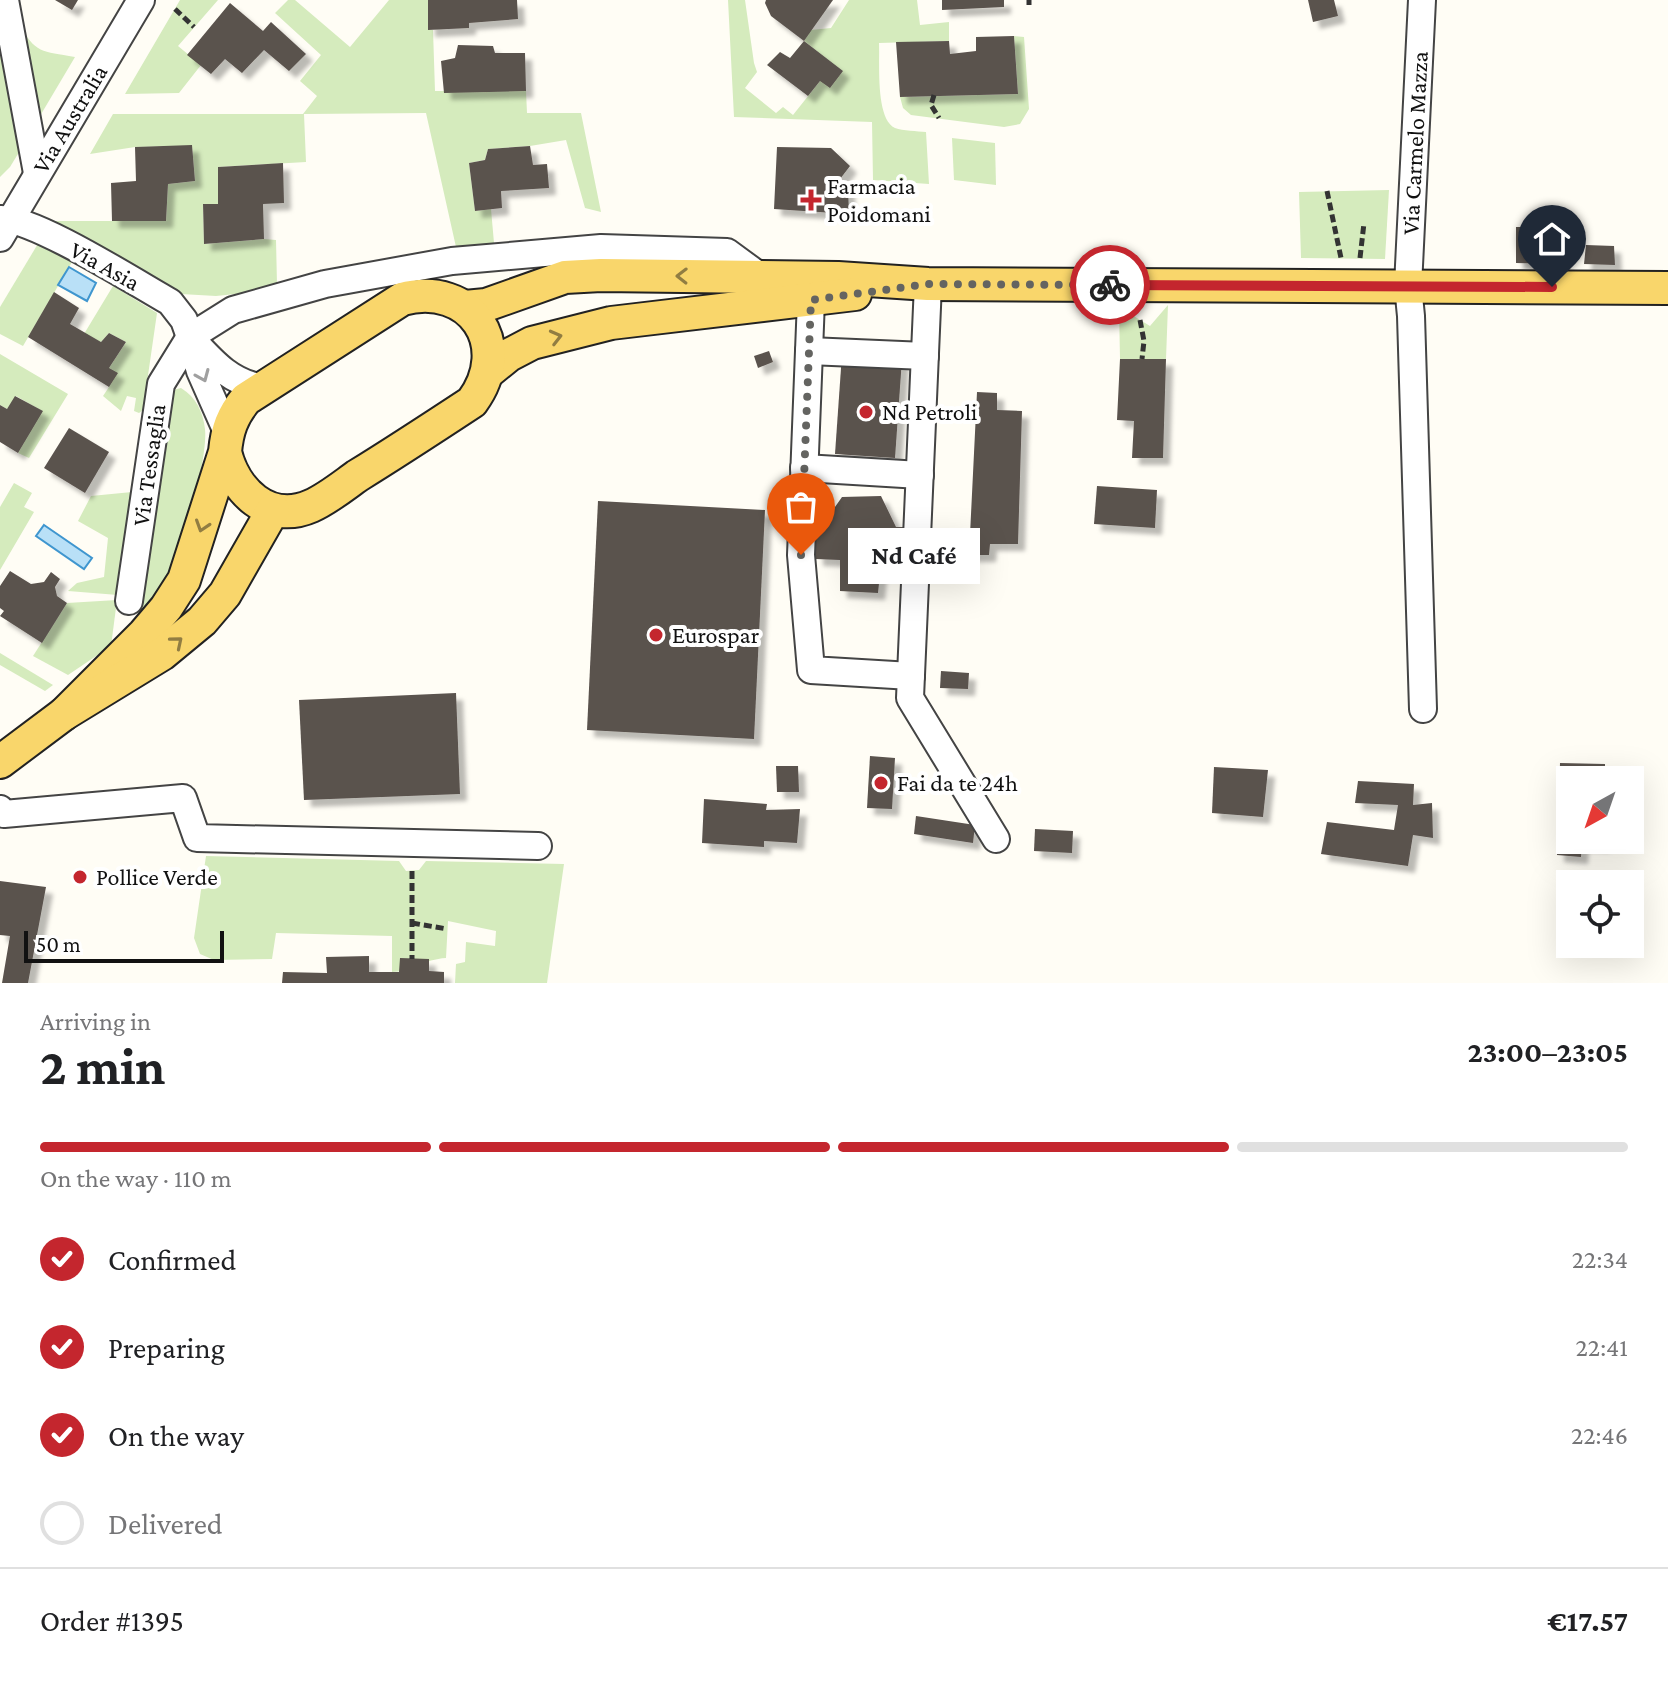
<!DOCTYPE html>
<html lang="en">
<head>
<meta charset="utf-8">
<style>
	body { margin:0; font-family:"Crimson Pro",serif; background:#f2f2f2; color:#202124; height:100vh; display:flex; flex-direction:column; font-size:30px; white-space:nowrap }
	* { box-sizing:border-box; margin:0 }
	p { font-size:26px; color:#757577 }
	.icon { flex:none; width:44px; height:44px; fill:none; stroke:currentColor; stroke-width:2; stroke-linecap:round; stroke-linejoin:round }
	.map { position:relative; height:983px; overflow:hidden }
	.details { display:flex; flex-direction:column; background:#fff; flex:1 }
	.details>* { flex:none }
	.needle { width:52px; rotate:220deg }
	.tools { position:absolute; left:1556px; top:766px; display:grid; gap:16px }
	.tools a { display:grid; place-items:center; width:88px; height:88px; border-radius:0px; background:#fff; box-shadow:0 8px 32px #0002; font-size:40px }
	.scale { position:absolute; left:24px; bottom:20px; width:200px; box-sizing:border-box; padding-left:8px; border:4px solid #111; border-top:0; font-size:22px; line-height:28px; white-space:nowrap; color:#111; -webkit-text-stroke:6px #fff; paint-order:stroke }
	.pin { position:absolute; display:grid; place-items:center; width:68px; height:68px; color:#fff; margin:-82px -34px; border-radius:50% 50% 50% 0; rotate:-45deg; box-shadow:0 0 8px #0007 }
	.pin .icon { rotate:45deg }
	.courier { position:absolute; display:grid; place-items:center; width:80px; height:80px; margin:-40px; border:6px solid #c4262e; border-radius:50%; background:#fff; color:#222; box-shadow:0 2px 10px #0007 }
	.bubble { position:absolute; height:56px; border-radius:0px; background:#fff; box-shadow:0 8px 32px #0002; font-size:26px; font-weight:700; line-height:56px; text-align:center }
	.overview em { font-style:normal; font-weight:700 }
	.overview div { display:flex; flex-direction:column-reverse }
	.overview { display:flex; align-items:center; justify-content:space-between; height:136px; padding:0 40px }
	h1 { font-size:52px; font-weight:700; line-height:60px }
	.bar { display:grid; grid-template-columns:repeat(4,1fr); gap:12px 8px; align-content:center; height:96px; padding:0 40px }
	.bar i { height:10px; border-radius:6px; background:#e0e0e0 }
	.bar .on { background:#c4262e }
	.bar p { grid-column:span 4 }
	.line { display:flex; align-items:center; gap:20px; padding:0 40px; border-top:2px solid #e0e0e0 }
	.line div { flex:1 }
	ol { padding:0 40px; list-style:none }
	li { display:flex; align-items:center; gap:24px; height:88px }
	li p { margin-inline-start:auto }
	li .icon { padding:8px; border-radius:50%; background:#c4262e; color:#fff; stroke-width:4 }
	li:last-child { color:#757577 }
	li i { width:44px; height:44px; border:4px solid #e0e0e0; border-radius:50% }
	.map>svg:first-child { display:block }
	.green { fill:#d5ebbd }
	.water { fill:#b9e0f7; stroke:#3f96cf; stroke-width:2 }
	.building { fill:#5a524d; filter:url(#shadow) }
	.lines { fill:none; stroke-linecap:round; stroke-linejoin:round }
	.minor-casing { stroke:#444; stroke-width:30 }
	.major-casing { stroke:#222; stroke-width:36 }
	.path { stroke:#333; stroke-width:5; stroke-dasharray:8 4; stroke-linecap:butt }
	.minor { stroke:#fff; stroke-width:26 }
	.major { stroke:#f9d66b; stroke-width:32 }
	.oneway { stroke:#917d42 }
	.oneway2 { stroke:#a0a0a0 }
	.done { stroke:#646461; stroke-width:8; stroke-dasharray:0 14.4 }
	.route { stroke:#c4262e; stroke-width:10 }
	.poi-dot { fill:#c4262e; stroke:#fff; stroke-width:3 }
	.labels { text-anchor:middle; stroke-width:8; stroke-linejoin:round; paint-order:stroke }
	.street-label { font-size:24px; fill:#111; stroke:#fff }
	.poi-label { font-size:24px; fill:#111; stroke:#fff; text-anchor:start }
</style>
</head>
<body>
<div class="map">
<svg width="1668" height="983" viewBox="0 0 1668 983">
	<defs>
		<filter id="shadow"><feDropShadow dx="7" dy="7" stdDeviation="2" flood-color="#0004"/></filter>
	</defs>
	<rect width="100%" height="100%" fill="#fffdf5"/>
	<g class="green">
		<polygon points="180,0 218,0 178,46 201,65 179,93 125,94"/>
		<polygon points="288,0 295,0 350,47 389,0 428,0 428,29 433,30 435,91 526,91 527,113 581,113 601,212 585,208 566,140 530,146 488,149 485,160 469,163 475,211 491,209 494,243 456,247 426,113 304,114 306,162 218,167 218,204 203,205 204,244 264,239 276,240 277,284 245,293 216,296 181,294 50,221 166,221 168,184 195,181 192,146 135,147 90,154 113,114 303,114 317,96 300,81 321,55 275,13"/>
		<path d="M728,0H745L754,63L757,72L745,88L776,113L783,107L793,115L820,81L842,71L804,41L811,30L831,28L849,0H917L920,25L949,22V41L879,43C880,62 875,119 895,128C903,131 917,131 926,132L929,184L873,180L872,122L734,117Z"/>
		<path d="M19,23C35,54 42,51 75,57L37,121Z"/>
		<polygon points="1014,36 1024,37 1029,109 1020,124 1004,127 911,115 903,108 900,97 1018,94"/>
		<polygon points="7,55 24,144 10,167 0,177 0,56"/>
		<polygon points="952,138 995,143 996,185 954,180"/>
		<polygon points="1389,190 1385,259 1301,258 1299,192"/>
		<polygon points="39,242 72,262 23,346 0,334 0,307"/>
		<polygon points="113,286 157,313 143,410 139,413 134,411 136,398 127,396 121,411 103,396 109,387 109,368 126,342 109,333 101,342 84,334"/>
		<polygon points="1168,305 1166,359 1120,359 1119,307 1150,326"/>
		<polygon points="0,354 68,394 29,458 18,453 42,411 16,396 7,409 0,405"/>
		<path d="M181,388C196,397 203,412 205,429C208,456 185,542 173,568C163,588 150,607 136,625L170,396L173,390Z"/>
		<polygon points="14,483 32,493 24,507 34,512 0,570 0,507"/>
		<polygon points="132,492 118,595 68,591 77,583 104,577 108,538 78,521 91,496"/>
		<polygon points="117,600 111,646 68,675 33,656 67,603"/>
		<polygon points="0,653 53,685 45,691 0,665"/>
		<path d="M206,856L399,861L406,871L419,870L426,861L564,864L547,983H455L456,964L465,962L466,942L495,946L496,931L448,921L446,958C425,959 409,972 392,972V936L276,933L272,959L214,960L200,954L194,938Z"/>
	</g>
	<g class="water">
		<polygon points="69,267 96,283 87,301 58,285"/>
		<polygon points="44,525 92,558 84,569 36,536"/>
	</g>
	<g class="building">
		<polygon points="55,0 78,0 72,10"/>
		<polygon points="428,0 517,0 518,19 469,23 469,28 428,30"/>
		<polygon points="766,0 833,0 804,41 771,16 765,3"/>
		<polygon points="942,0 1004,0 1004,7 942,10"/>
		<polygon points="1308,0 1334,0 1338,16 1313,22"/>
		<polygon points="230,3 263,31 271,22 306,54 289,71 264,50 242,73 225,59 211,74 187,55"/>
		<polygon points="1014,36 1018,94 900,97 896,42 949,41 950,54 976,51 976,37"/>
		<polygon points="804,41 843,71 830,88 820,81 808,96 767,65 780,52 790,58"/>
		<polygon points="458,45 493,46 495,53 525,53 526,91 444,93 441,61 455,58"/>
		<polygon points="192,145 195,181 168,184 166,221 112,221 111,183 136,181 135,147"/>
		<polygon points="530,146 533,165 547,164 549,188 501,191 502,208 475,211 469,163 485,160 488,149"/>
		<polygon points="777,147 831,148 850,166 840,179 848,188 849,214 774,209"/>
		<polygon points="283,163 284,203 263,204 264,239 204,244 203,204 218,204 218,167"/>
		<polygon points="1516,227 1566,227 1564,238 1552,238 1549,255 1562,255 1562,264 1516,263"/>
		<polygon points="1586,245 1614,246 1615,265 1584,264"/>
		<polygon points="54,292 79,308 70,324 101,342 109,333 126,342 109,368 118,373 109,387 28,337"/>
		<polygon points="769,351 773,362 758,368 754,356"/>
		<polygon points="842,354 902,359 895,458 835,454"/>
		<polygon points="1120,359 1166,359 1163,458 1132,458 1134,421 1117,420"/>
		<polygon points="977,392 997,393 997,410 1022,411 1018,544 990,544 989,555 969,555"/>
		<polygon points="15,396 43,411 18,453 0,442 0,405 7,409"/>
		<polygon points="69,428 109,452 85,493 44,468"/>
		<polygon points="1097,486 1157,490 1155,528 1094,524"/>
		<polygon points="881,496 896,527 908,527 905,563 881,564 878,593 840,591 840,560 816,559 815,519 828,517 842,497"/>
		<polygon points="598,501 765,510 754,739 587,730"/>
		<polygon points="10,571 31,584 44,582 51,572 60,579 55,587 57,596 67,603 42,643 0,616 4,611 0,608 0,586"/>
		<polygon points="941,671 969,673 968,689 940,688"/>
		<polygon points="456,693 460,794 304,800 299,700"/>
		<polygon points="870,756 895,758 892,809 867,808"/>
		<polygon points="1560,763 1605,764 1605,780 1570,780 1570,840 1603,840 1603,845 1582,844 1581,857 1557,855"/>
		<polygon points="776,766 798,766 799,792 777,792"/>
		<polygon points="1214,767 1268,770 1263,817 1212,813"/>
		<polygon points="1358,781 1414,784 1413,805 1432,803 1433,838 1413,835 1408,866 1321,854 1327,822 1394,830 1398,805 1355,803"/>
		<polygon points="704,799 767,804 766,810 800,809 797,843 764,841 764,847 702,843"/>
		<polygon points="916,816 975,825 973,843 914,834"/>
		<polygon points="1035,829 1073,831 1072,853 1034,851"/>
		<polygon points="0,881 46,887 28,983 2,983 10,936 0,935"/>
		<polygon points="369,956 369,972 399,972 400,958 429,959 429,971 444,972 444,983 282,983 283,972 327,973 326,957"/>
	</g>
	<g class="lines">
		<defs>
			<g id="minor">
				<polyline points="5,0 37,173"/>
				<polyline points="1422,0 1408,286 1411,316 1423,709"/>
				<path d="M0,219C33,217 136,283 170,302L184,320L190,337"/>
				<polyline points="0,238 141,0"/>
				<polyline points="928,284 910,698 996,839"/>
				<polyline points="811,300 801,555 811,670 911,676"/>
				<polyline points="809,351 925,356"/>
				<path d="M227,432L200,371L190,337C212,361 230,383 264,388"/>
				<polyline points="804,468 920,475"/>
				<polyline points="129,601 161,384 190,337 233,310 325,284 452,261 601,248 727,252 761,277"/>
				<polyline points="0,809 4,814 183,798 197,838 538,846"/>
			</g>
			<g id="major">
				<polyline points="465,307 486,305 565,277 601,275 838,278 928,284 1668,288"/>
				<polyline points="488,372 509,355 532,343 611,323 855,294"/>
				<path d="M64,714L144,634L166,608L184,580L225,452C227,430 232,416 246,399L402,299C471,281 514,345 472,402C434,427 396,452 357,476C343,486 327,499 311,506C268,525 234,490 225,452"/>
				<polyline points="0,762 64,714 162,654 202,621 225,594 273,510"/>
			</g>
		</defs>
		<use href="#minor" class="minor-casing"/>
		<use href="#major" class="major-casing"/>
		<g class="path">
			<polyline points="1029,0 1029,5"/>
			<polyline points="175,9 194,27"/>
			<polyline points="934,95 931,105 939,118"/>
			<polyline points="1327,191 1341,258"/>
			<polyline points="1360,258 1364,223"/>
			<polyline points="1140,320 1144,341 1142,359"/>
			<polyline points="412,871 412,959"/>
			<polyline points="412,923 447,929"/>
		</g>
		<use href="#minor" class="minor"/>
		<use href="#major" class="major"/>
	</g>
	<defs><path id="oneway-chevron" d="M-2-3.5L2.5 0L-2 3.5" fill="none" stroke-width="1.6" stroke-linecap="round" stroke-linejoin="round" transform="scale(2)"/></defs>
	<g class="oneway">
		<use href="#oneway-chevron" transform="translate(682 276) rotate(-179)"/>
		<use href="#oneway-chevron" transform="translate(556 337) rotate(-14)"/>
		<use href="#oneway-chevron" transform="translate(202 526) rotate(108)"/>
		<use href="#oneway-chevron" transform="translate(177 642) rotate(-40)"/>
	</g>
	<use class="oneway2" href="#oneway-chevron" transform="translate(203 376) rotate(67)"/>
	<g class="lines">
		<polyline class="done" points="801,555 811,300 928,284 1110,285"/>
		<polyline class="route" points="1110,285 1552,287"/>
	</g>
	<g class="poi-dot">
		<path d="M807 188h8v8h8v8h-8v8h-8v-8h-8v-8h8z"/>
		<circle cx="866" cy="412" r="8"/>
		<circle cx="656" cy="635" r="8"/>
		<circle cx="881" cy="783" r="8"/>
		<circle cx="80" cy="877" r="8"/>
	</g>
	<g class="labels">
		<g class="street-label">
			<text transform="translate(70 119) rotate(-59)" y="8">Via Australia</text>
			<text transform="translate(1415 143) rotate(-87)" y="8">Via Carmelo Mazza</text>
			<text transform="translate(105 266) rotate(29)" y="8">Via Asia</text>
			<text transform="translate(149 465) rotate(-82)" y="8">Via Tessaglia</text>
		</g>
		<g class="poi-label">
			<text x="827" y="194">Farmacia<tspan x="827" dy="28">Poidomani</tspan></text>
			<text x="882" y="420">Nd Petroli</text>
			<text x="672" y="643">Eurospar</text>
			<text x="897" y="791">Fai da te 24h</text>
			<text x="96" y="885">Pollice Verde</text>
		</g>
	</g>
</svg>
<div class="tools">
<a><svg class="needle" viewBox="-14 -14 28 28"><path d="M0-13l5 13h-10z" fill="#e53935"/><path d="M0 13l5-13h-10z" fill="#757577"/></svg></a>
<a><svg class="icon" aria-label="locate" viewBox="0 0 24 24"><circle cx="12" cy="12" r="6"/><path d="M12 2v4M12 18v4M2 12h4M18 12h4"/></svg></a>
</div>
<div class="scale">50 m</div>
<div class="pin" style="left:801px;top:555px;background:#ea580c"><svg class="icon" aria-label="bag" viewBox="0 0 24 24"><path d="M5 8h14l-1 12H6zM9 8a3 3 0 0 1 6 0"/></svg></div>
<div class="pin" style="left:1552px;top:287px;background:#1f2937"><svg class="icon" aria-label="home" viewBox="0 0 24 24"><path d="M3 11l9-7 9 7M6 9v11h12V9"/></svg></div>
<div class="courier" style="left:1110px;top:285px"><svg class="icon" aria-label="bike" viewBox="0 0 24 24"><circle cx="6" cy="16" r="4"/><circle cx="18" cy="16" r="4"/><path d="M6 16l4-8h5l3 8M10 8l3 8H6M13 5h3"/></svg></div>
<div class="bubble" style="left:848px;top:528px;width:132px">Nd Café</div>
</div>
<section class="details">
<div class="overview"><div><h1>2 min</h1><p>Arriving in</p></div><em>23:00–23:05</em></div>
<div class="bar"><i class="on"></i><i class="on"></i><i class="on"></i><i></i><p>On the way · 110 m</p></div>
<ol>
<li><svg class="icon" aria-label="check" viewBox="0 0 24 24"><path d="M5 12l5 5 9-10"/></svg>Confirmed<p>22:34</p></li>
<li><svg class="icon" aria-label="check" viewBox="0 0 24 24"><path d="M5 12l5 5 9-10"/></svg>Preparing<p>22:41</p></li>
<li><svg class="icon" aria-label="check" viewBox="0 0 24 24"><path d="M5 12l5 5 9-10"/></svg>On the way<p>22:46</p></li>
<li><i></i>Delivered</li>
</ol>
<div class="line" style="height:104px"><div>Order #1395</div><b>€17.57</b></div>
</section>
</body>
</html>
